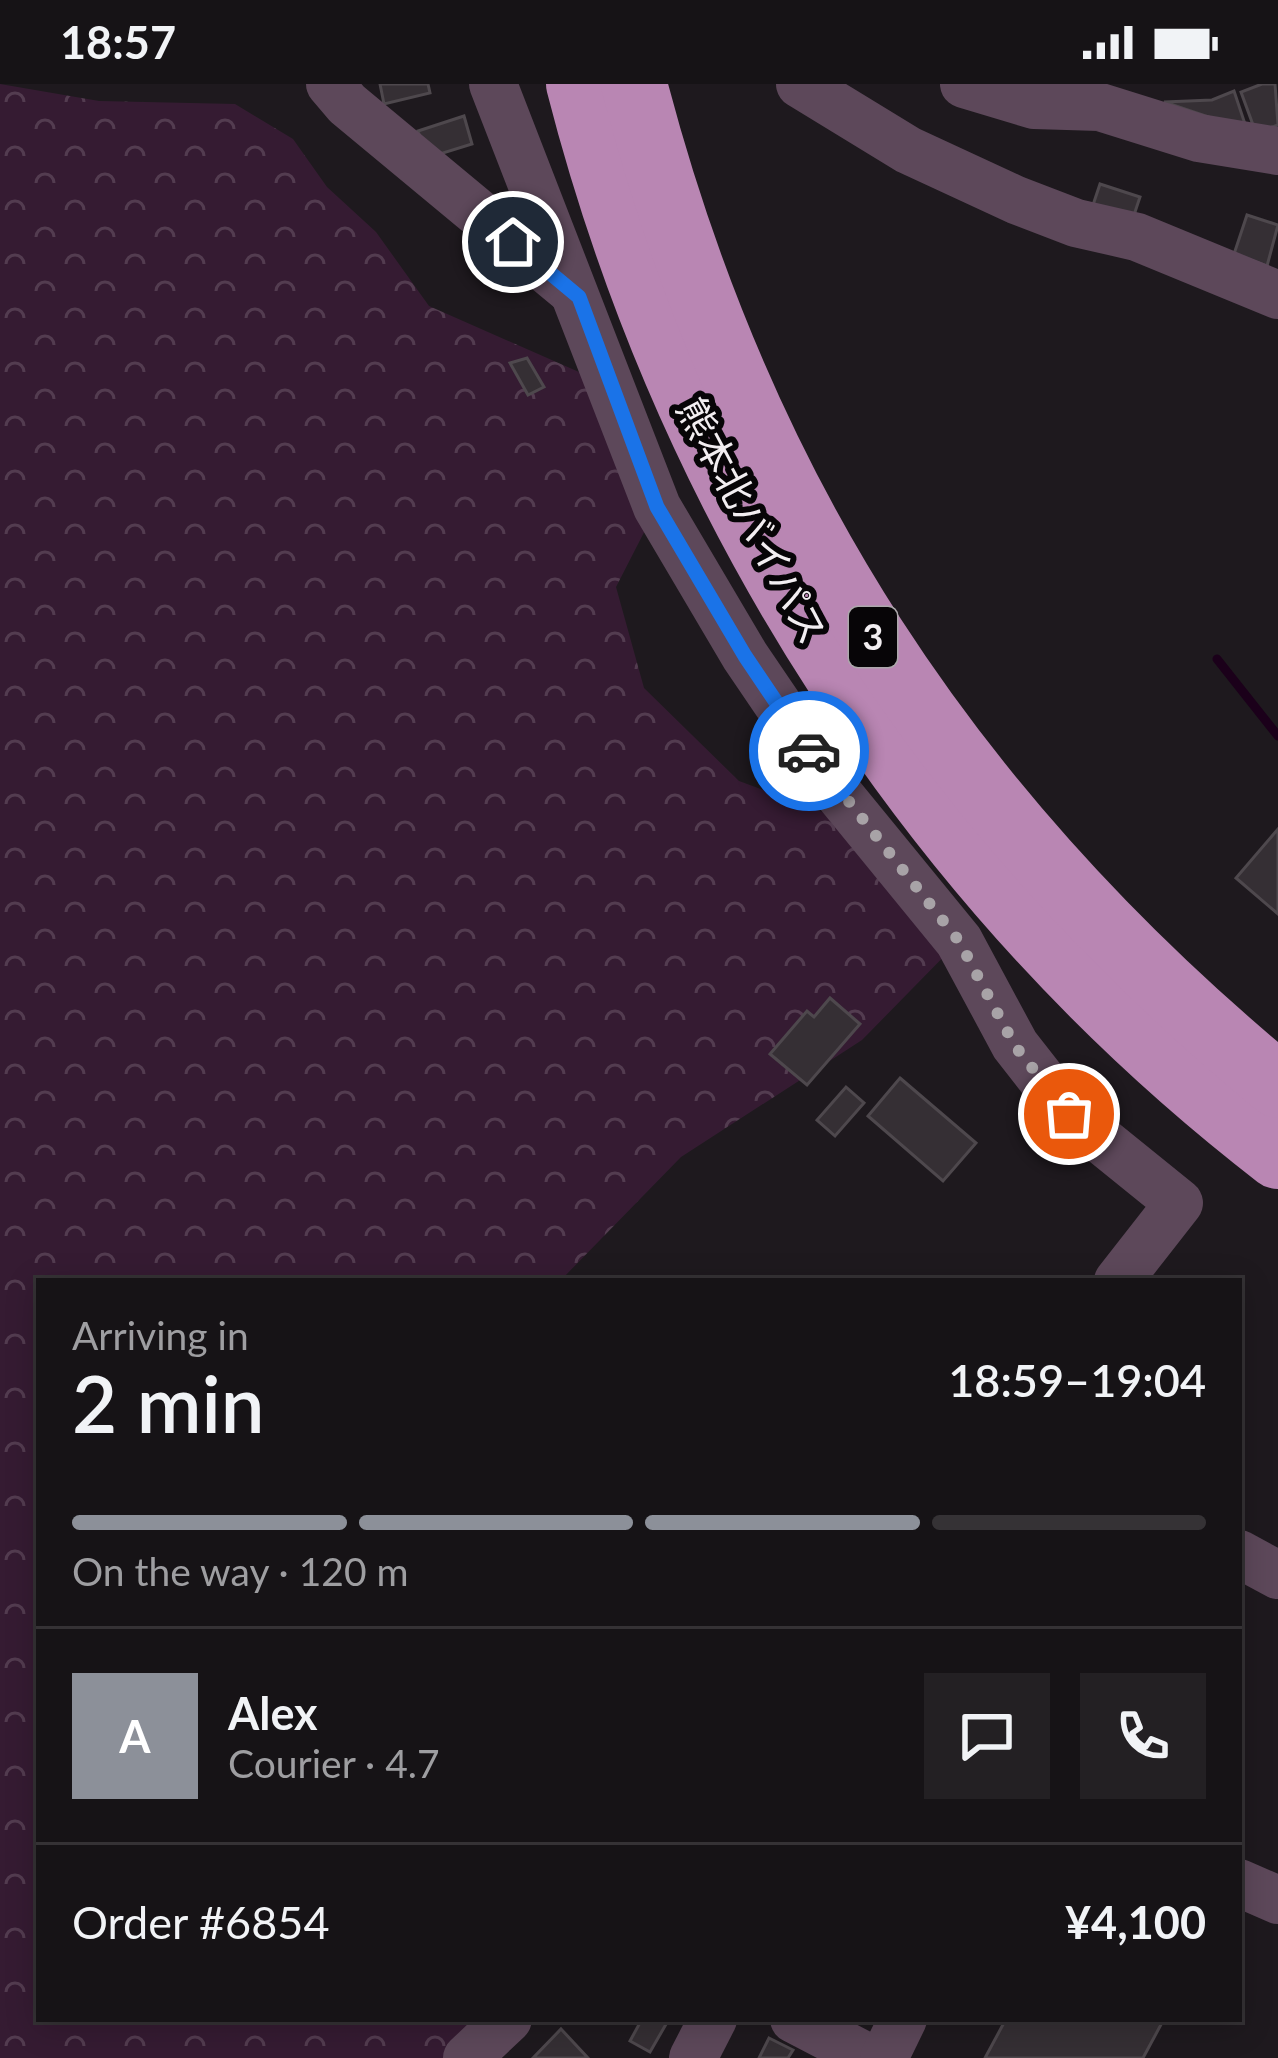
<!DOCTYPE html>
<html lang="en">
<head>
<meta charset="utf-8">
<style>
	body { margin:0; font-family:Lato,"Noto Sans JP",sans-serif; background:#232023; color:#f1f3f6; height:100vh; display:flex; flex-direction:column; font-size:45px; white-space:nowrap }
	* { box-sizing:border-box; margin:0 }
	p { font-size:39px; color:#9e9ea1 }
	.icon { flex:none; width:66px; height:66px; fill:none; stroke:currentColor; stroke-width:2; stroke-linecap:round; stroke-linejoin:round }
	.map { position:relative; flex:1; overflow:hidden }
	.drawer { position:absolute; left:36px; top:1194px; width:1206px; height:744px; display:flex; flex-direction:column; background:#161316; border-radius:0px; box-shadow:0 6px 30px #0003,0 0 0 3px #353235 }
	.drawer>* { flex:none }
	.pin { position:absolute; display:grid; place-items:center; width:102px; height:102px; color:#fff; margin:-51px; border:6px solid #fff; border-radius:50%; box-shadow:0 3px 12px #0007 }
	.courier { position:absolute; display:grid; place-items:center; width:120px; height:120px; margin:-60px; border:9px solid #1a73e8; border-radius:50%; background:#fff; color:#222; box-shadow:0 3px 15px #0007 }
	.headline em { font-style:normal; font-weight:600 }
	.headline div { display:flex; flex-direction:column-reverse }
	.headline { display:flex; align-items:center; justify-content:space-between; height:204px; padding:0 36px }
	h1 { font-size:78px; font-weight:600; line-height:90px }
	.bar { display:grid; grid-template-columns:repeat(4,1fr); gap:18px 12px; align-content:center; height:144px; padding:0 36px }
	.bar i { height:15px; border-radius:9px; background:#353235 }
	.bar .on { background:#8c9099 }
	.bar p { grid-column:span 4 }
	.line { display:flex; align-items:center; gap:30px; padding:0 36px; border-top:3px solid #353235 }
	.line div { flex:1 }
	.round { display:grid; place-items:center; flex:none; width:126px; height:126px; border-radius:0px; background:#232023 }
	.status { display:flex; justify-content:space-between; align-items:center; height:84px; padding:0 60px; background:#161316; direction:ltr }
	.status svg { height:33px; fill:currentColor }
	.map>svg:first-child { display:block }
	.forest { fill:url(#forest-crowns) }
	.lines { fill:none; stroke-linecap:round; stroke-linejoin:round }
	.stream { stroke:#1b001a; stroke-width:9 }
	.building { fill:#352f34; stroke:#4e484d; stroke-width:3 }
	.minor { stroke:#5d485a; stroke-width:48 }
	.highway { stroke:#b986b3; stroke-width:66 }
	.done { stroke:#a8a3a7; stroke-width:12; stroke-dasharray:0 21.6 }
	.route { stroke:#1a73e8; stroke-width:15 }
	.labels { text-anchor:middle; stroke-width:12; stroke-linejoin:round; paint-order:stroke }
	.shield { fill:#070507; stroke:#aca8ab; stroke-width:3 }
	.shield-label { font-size:36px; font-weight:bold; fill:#f2eef1 }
	.street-label { font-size:39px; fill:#f2eef1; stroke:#070507 }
</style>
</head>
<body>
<div class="status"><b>18:57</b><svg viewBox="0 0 49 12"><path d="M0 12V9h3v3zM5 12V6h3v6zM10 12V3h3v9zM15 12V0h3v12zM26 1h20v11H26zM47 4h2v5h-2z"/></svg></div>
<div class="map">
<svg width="1278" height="1974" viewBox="0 0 1278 1974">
	<defs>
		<pattern id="forest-crowns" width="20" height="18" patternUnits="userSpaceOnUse" patternTransform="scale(3)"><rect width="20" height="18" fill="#351b32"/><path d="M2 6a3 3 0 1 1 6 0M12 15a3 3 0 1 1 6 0" fill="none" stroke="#533c50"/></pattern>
	</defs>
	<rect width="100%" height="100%" fill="#1e191e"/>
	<polygon class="forest" points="0,0 99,17 235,20 293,55 327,103 376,148 429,222 613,303 657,423 616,503 644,604 739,697 868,745 959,857 862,956 681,1073 560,1197 39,1197 39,1935 508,1935 467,1974 0,1974"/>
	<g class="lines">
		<polyline class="stream" points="1217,575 1278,652"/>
	</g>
	<g class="building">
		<polygon points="380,0 428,0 430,9 384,20"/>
		<polygon points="1262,0 1275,0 1278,41 1256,49 1241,8"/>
		<polygon points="1234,7 1247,46 1164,18 1212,16"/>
		<polygon points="464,32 472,60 427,74 418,47"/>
		<polygon points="1100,100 1140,113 1129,146 1089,133"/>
		<polygon points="1247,131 1278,141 1267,182 1234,170"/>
		<polygon points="527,274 544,303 528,311 510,279"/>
		<polygon points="1278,745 1278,830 1236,794"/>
		<polygon points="830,914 860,940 807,1001 770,970 807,927 814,933"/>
		<polygon points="900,994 976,1059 943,1097 868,1032"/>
		<polygon points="846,1003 864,1019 835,1052 817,1036"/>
		<polygon points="642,1935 669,1935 650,1968 630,1957"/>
		<polygon points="1006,1935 1164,1935 1143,1974 985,1974"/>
		<polygon points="561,1945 588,1974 533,1974"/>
		<polygon points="769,1954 793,1966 788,1974 759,1974"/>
	</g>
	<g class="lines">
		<g class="minor">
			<polyline points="330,0 347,20 571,206"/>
			<polyline points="493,0 657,423 745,572 838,709 959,857 1015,961 1069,1030 1179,1119 1118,1197"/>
			<polyline points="800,0 908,66 1016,116 1076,139 1137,153 1278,211"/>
			<polyline points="964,0 1034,21 1100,23 1199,54 1278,67"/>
			<polyline points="1239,1470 1278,1491"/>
			<polyline points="1239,1799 1278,1816"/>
			<polyline points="794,1935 869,1974"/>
			<polyline points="467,1974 508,1935"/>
			<polyline points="693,1974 713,1935"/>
			<polyline points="884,1974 903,1935"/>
		</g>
		<g class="highway">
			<path d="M579,0C687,422 932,805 1278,1072"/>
			<path d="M634,0C741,411 951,731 1278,1001"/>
		</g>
	</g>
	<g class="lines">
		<polyline class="done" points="809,667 959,857 1015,962 1069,1030"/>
		<polyline class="route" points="513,158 579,213 657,423 745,572 809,667"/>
	</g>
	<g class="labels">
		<rect class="shield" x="849" y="523" width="48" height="60" rx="9"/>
		<g class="shield-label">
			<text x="873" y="566">3</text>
		</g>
		<g class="street-label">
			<text transform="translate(752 437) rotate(62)" y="14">熊本北バイパス</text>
		</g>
	</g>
</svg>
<div class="pin" style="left:1069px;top:1030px;background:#ea580c"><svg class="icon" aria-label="bag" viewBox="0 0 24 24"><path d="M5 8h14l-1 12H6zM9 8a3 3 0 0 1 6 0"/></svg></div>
<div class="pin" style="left:513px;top:158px;background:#1f2937"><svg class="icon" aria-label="home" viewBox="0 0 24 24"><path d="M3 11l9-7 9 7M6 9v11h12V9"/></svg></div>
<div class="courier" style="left:809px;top:667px"><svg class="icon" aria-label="car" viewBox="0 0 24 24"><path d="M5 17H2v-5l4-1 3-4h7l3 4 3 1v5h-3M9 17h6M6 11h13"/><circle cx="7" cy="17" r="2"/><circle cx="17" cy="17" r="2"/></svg></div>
<section class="drawer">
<div class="headline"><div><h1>2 min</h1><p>Arriving in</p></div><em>18:59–19:04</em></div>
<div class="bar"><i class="on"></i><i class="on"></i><i class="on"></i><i></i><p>On the way · 120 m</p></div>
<div class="line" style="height:216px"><b class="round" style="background:#8c9099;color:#fff">A</b><div><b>Alex</b><p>Courier · 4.7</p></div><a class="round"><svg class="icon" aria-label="chat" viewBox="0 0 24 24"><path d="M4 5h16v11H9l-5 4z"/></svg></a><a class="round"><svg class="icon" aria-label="phone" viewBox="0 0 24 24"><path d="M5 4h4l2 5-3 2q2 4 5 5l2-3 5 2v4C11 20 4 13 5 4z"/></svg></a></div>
<div class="line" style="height:156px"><div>Order #6854</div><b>¥4,100</b></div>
</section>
</div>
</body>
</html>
